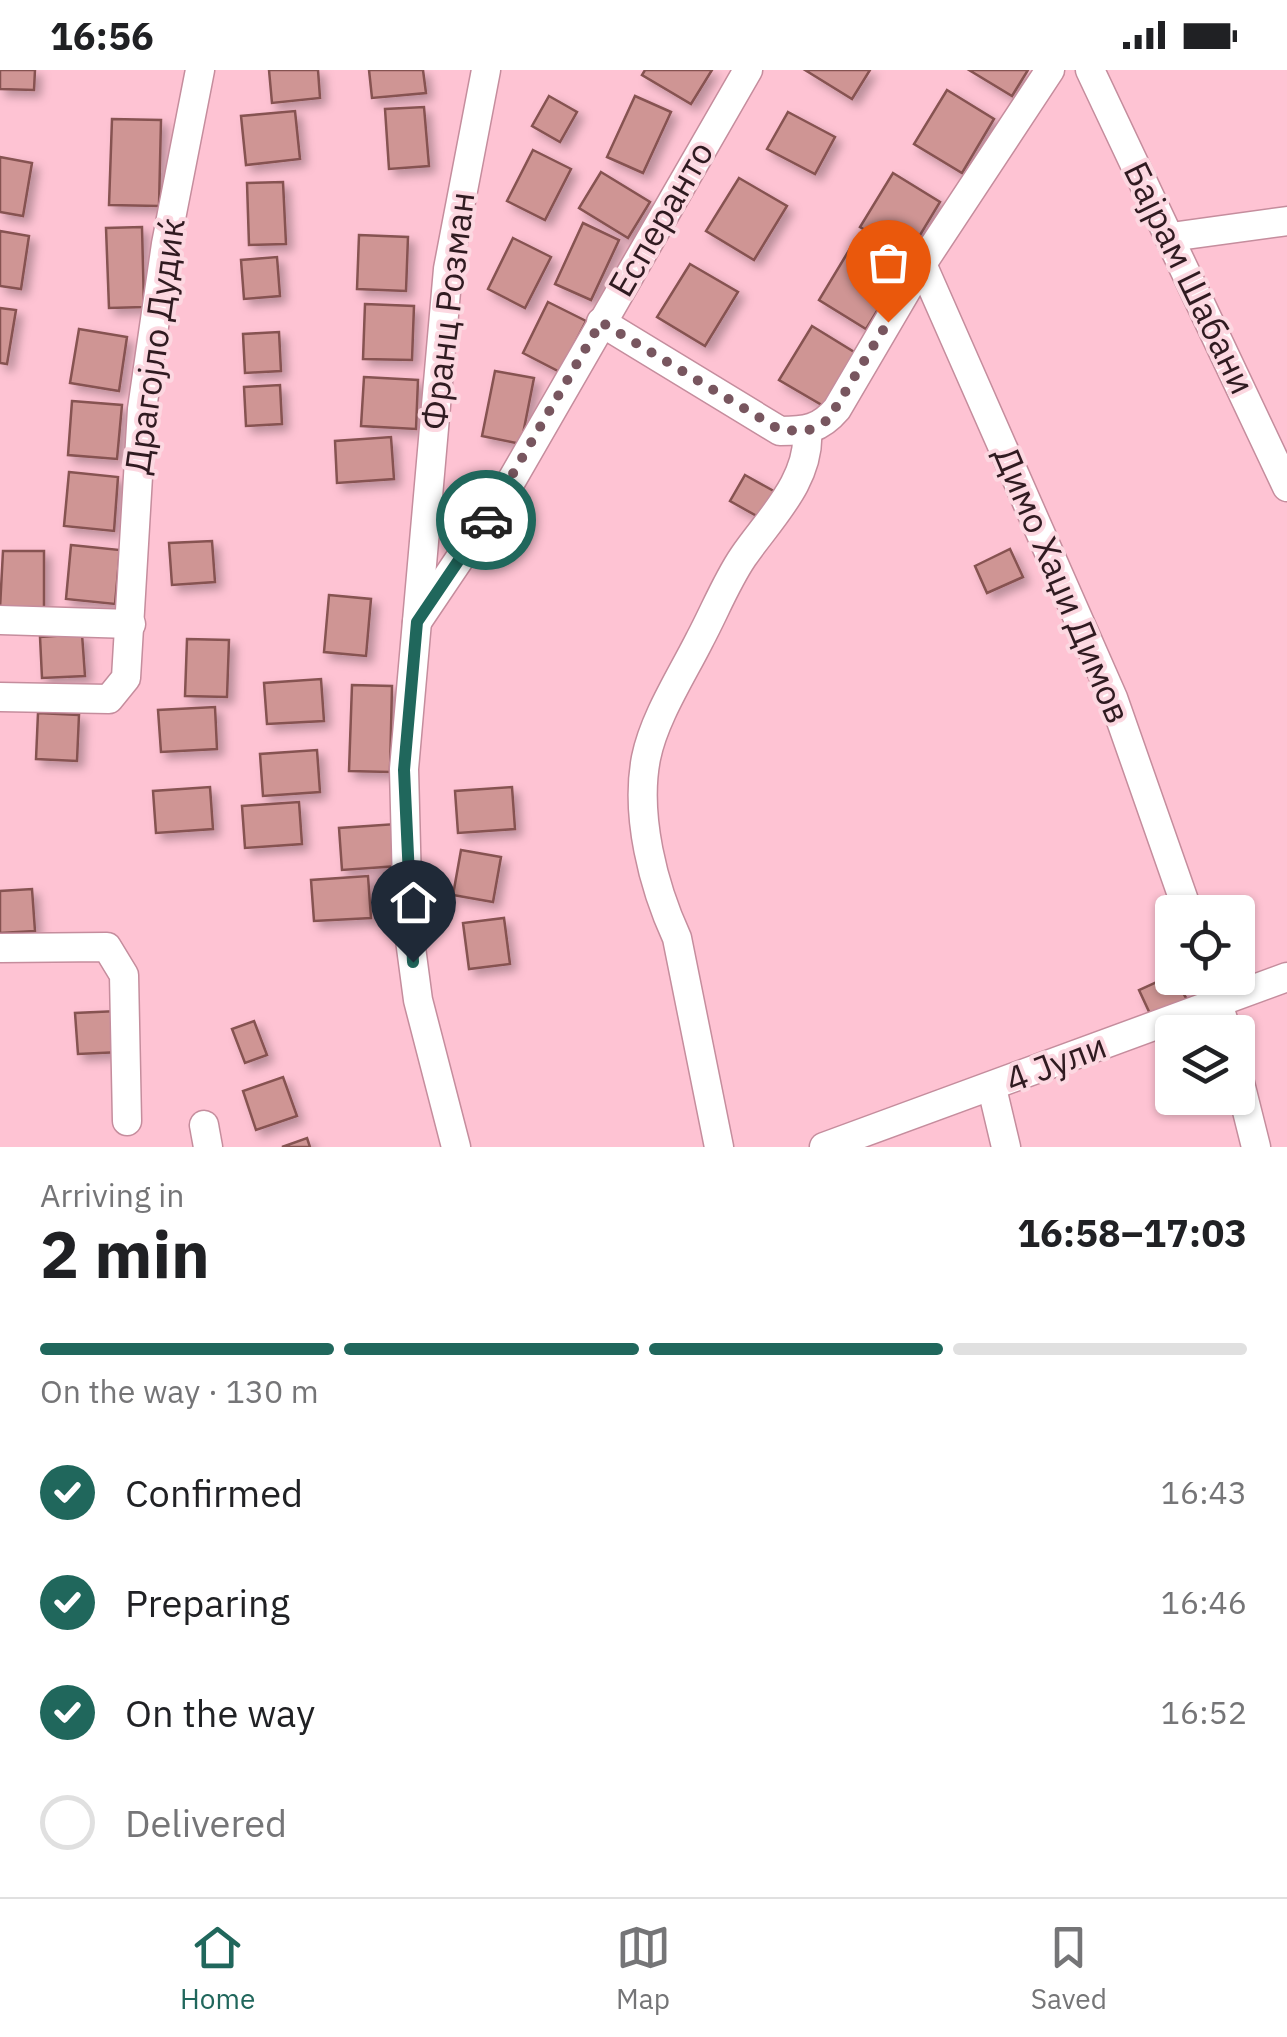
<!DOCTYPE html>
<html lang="en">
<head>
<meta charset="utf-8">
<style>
	body { margin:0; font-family:"IBM Plex Sans",sans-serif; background:#f6f6f6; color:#202124; height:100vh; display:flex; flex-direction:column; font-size:38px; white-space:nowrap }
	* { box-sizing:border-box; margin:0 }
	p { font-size:32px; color:#757577 }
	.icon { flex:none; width:55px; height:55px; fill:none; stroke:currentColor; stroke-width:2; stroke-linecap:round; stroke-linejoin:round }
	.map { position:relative; height:1077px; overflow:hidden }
	.drawer { display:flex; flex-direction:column; background:#fff; flex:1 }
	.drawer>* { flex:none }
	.buttons { position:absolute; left:1155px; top:825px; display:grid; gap:20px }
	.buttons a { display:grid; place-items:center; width:100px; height:100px; border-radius:10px; background:#fff; box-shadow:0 2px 8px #0004; font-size:50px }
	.pin { position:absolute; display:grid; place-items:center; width:85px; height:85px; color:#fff; margin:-102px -42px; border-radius:50% 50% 50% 0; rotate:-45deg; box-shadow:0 0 10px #0007 }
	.pin .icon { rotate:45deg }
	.courier { position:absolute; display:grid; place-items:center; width:100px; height:100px; margin:-50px; border:8px solid #20675c; border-radius:50%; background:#fff; color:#222; box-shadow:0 2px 12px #0007 }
	.summary em { font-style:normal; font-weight:700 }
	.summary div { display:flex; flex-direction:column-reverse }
	.summary { display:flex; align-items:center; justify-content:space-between; height:170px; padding:0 40px }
	h1 { font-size:65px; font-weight:700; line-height:75px }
	.bar { display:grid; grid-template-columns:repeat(4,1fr); gap:15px 10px; align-content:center; height:120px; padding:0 40px }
	.bar i { height:12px; border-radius:8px; background:#e0e0e0 }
	.bar .active { background:#20675c }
	.bar p { grid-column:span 4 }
	ol { padding:0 40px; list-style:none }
	li { display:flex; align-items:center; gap:30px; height:110px }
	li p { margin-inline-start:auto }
	li .icon { padding:10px; border-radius:50%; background:#20675c; color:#fff; stroke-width:4 }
	li:last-child { color:#757577 }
	li i { width:55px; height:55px; border:5px solid #e0e0e0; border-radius:50% }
	.status { display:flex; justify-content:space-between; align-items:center; height:70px; padding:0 50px; background:#fff; direction:ltr }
	.status svg { height:28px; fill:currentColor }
	.tabs { display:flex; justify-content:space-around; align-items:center; height:140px; border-top:2px solid #e0e0e0; background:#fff; font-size:28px; color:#757577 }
	.tabs a { display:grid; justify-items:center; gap:5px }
	.tabs .active { color:#20675c }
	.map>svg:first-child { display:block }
	.building { fill:#cf9594; stroke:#865251; stroke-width:2.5; filter:url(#shadow) }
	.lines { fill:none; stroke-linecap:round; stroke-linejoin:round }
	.minor-casing { stroke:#c58d9d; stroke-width:31 }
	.minor { stroke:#fff; stroke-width:28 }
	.done { stroke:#78565f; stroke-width:10; stroke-dasharray:0 18 }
	.route { stroke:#20675c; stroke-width:12 }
	.labels { text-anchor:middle; stroke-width:8; stroke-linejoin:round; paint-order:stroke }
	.street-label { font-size:35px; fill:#301b21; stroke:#fcd8e1 }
</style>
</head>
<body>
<div class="status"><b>16:56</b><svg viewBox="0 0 49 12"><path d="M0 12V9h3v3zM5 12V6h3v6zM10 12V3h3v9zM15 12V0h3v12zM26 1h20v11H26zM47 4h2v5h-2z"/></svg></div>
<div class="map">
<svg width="1287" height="1077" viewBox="0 0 1287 1077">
	<defs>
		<filter id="shadow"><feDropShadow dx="6" dy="6" stdDeviation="5" flood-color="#0004"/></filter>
	</defs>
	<rect width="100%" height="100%" fill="#fec3d3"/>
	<g class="building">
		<polygon points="0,0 35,0 34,20 0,19"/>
		<polygon points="269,0 318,0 320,28 272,33"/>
		<polygon points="369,0 423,0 426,23 372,28"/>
		<polygon points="645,0 712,0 691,34 642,5"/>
		<polygon points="805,0 870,0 852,29"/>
		<polygon points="969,0 1028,0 1012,26"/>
		<polygon points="947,20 994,49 962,103 914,74"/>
		<polygon points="549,26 577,42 560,72 532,56"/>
		<polygon points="635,26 671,42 643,103 607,87"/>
		<polygon points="424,37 429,96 389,99 385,39"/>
		<polygon points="295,41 300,89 246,95 241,46"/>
		<polygon points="788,42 835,67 815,104 767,79"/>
		<polygon points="112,49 161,50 159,136 109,135"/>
		<polygon points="533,80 571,99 545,150 507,131"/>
		<polygon points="0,87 32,93 23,146 0,142"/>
		<polygon points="601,102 650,132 628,168 579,138"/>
		<polygon points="893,103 940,132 908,185 860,157"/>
		<polygon points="739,108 787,136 754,190 706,161"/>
		<polygon points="283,112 286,174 249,175 247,113"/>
		<polygon points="583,153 619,170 591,230 555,214"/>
		<polygon points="142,157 144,237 109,238 106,158"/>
		<polygon points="0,161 29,166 21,219 0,216"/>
		<polygon points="359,165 408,167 406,221 357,219"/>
		<polygon points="513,168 551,187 525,238 488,219"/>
		<polygon points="851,177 899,205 866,259 819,230"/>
		<polygon points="277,187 280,226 244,229 241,190"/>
		<polygon points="690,194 738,222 705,276 657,247"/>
		<polygon points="548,232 586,251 560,302 523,283"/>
		<polygon points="365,234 414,236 412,290 363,289"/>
		<polygon points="0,238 16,240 7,294 0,293"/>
		<polygon points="812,256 859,285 827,338 779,310"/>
		<polygon points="79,259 127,267 119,321 70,313"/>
		<polygon points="279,262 281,301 245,303 243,264"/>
		<polygon points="495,301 534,308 521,374 482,366"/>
		<polygon points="364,307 418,310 416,359 361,356"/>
		<polygon points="280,315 282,354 246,356 244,317"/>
		<polygon points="72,331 122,335 117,389 68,385"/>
		<polygon points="391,367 394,409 337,413 335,371"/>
		<polygon points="69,402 118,407 114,461 64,456"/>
		<polygon points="745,405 779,424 764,450 730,431"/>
		<polygon points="212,471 215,512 172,515 169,473"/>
		<polygon points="71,475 120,480 115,534 66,529"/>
		<polygon points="1010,479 1023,507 987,523 975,496"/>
		<polygon points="3,481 44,481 44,538 0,538"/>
		<polygon points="329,525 371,529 366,586 324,582"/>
		<polygon points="82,564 85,606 42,608 40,567"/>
		<polygon points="187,569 229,570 227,627 185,626"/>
		<polygon points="321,609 324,651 267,654 264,613"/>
		<polygon points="352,615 392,616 390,702 349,701"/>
		<polygon points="215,637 217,679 161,682 158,640"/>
		<polygon points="38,643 79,645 77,691 36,689"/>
		<polygon points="317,680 320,722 263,726 260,684"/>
		<polygon points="210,717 213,759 156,763 153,721"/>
		<polygon points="512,717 515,759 458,763 455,721"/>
		<polygon points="299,732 302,774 245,778 242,736"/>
		<polygon points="396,754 398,796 342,800 339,758"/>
		<polygon points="461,780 501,787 493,832 453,825"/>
		<polygon points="368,806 371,848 314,851 311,810"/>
		<polygon points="32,819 35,861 0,863 0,821"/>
		<polygon points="504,848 510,894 469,899 463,853"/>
		<polygon points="1172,905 1188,931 1152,948 1139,920"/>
		<polygon points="118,941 121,982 78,984 75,943"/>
		<polygon points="254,951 267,985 245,993 232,959"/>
		<polygon points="283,1007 297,1046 256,1060 243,1021"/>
		<polygon points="307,1068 310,1077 282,1077"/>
	</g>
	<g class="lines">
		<defs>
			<g id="minor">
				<polyline points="1090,0 1287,417"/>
				<polyline points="1171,167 1287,151"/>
				<polyline points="922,194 1113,628 1188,842"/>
				<path d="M601,252L780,361C806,361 820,359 837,339L922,194L1050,0"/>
				<polyline points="0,550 131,554"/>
				<polyline points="417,552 506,420 748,0"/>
				<polyline points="0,627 109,629 126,608 142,339 166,174 200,0"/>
				<polyline points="0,878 107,877 124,905 127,1051"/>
				<polyline points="1210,908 1227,962"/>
				<polyline points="1238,1005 1256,1077"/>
				<polyline points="992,1018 1006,1077"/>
				<polyline points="204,1055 208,1077"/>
				<polyline points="456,1077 418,930 408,855 404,699 448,199 486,0"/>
				<path d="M719,1077L677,868C653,816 635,745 646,688C654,648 682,605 700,569C714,543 726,512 743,487C769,449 811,410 807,361"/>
				<polyline points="824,1077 1287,907"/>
			</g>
		</defs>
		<use href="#minor" class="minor-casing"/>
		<use href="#minor" class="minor"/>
	</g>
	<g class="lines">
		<polyline class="done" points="486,450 601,252 780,360 807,361 828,350 888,252"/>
		<polyline class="route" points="413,892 404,700 417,552 486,450"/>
	</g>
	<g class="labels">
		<g class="street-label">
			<text transform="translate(661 149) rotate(-60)" y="12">Есперанто</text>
			<text transform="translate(1189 208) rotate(64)" y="12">Бајрам Шабани</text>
			<text transform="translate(448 241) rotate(-83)" y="12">Франц Розман</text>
			<text transform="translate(155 276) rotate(-82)" y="12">Драгојло Дудиќ</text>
			<text transform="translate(1062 515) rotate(67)" y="12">Димо Хаџи Димов</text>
			<text transform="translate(1056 993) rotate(-21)" y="12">4 Јули</text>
		</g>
	</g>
</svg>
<div class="buttons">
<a><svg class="icon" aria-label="locate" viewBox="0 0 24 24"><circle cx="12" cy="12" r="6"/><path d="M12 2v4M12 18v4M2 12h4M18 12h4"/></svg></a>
<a><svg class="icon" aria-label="layers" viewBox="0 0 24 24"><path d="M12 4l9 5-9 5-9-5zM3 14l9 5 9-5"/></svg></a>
</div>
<div class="pin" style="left:888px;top:252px;background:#ea580c"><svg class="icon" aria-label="bag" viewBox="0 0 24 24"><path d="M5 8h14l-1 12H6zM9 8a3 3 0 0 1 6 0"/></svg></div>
<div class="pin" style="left:413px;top:892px;background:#1f2937"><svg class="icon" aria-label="home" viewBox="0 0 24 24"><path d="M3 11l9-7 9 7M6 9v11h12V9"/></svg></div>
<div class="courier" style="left:486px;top:450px"><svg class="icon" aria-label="car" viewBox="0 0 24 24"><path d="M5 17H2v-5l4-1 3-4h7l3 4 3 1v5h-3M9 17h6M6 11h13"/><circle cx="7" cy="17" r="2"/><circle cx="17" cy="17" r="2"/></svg></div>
</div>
<section class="drawer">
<div class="summary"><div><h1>2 min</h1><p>Arriving in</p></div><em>16:58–17:03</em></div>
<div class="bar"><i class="active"></i><i class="active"></i><i class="active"></i><i></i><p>On the way · 130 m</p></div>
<ol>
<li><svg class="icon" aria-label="check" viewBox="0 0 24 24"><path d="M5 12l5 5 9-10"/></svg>Confirmed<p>16:43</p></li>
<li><svg class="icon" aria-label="check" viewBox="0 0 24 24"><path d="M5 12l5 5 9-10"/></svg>Preparing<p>16:46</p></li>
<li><svg class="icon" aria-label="check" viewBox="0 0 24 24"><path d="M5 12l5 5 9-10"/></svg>On the way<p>16:52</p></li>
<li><i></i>Delivered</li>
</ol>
</section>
<nav class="tabs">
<a class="active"><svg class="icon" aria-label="home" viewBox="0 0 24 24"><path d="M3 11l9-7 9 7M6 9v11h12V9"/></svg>Home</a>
<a><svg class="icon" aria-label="map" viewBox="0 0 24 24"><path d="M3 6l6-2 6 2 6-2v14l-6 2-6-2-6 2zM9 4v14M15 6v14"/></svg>Map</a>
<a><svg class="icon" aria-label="saved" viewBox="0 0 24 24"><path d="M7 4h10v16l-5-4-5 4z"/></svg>Saved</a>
</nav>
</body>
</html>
